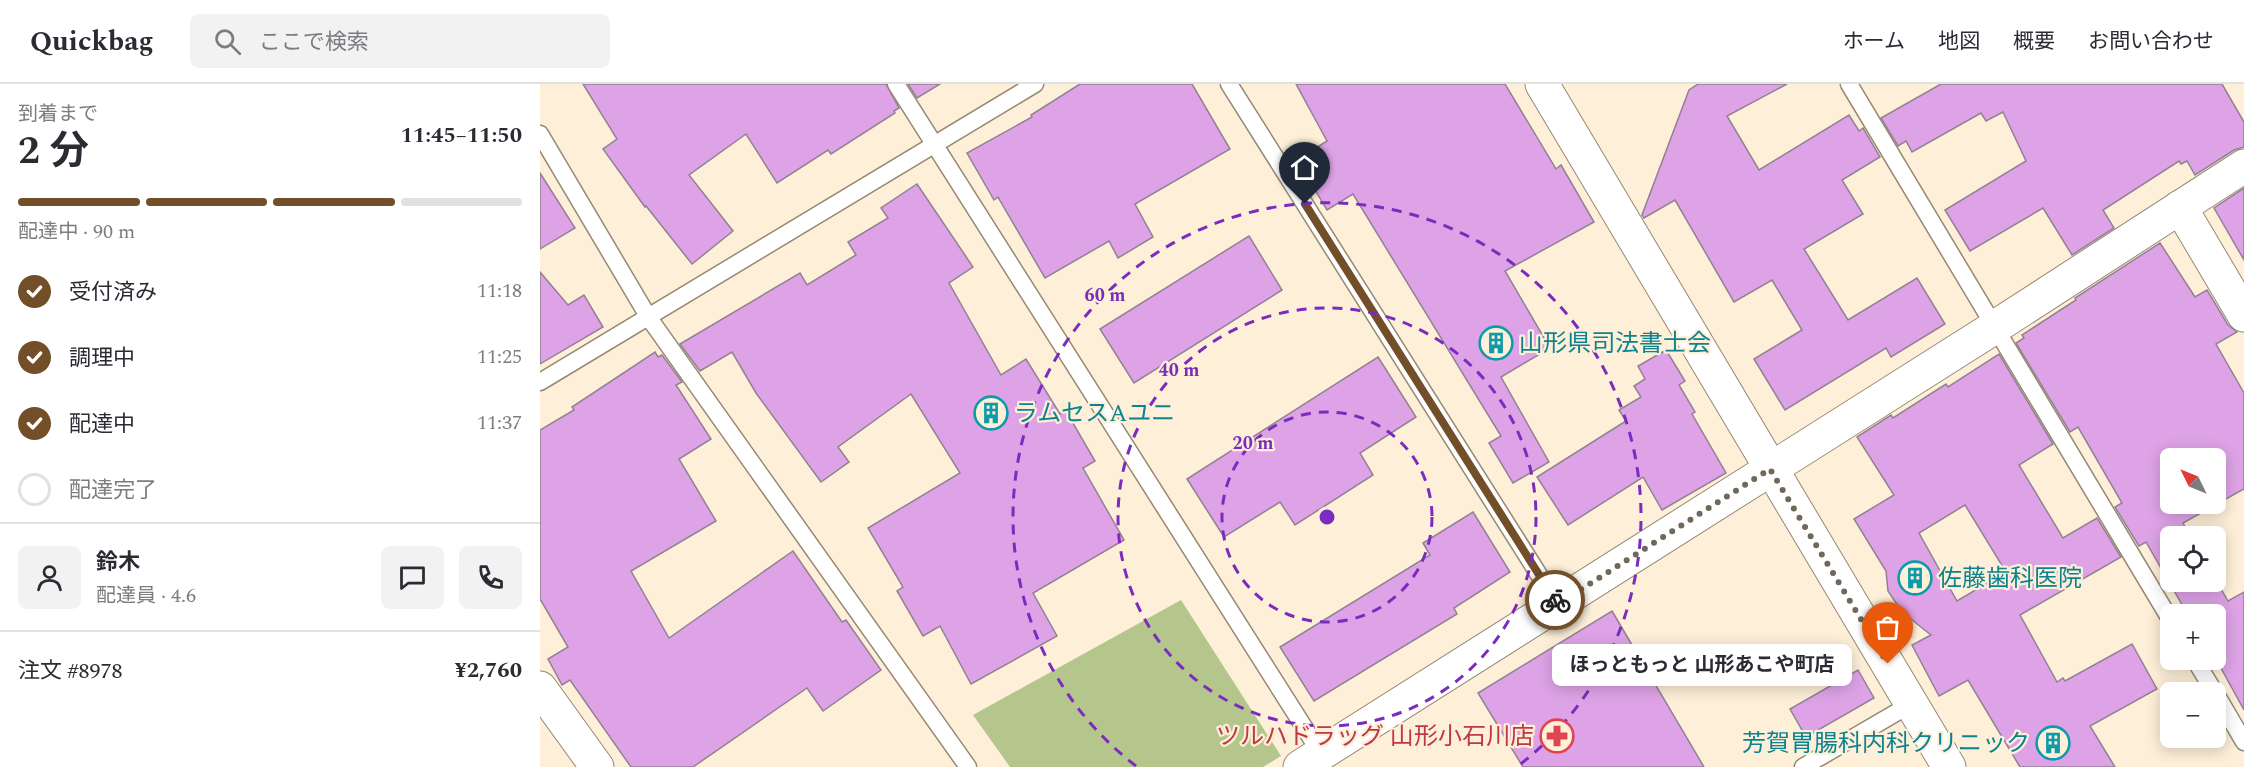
<!DOCTYPE html>
<html lang="ja">
<head>
<meta charset="utf-8">
<style>
	body { margin:0; font-family:Spectral,"Noto Sans JP",serif; background:#f2f2f3; color:#2b2b33; height:100vh; display:flex; flex-direction:column; font-size:22px; white-space:nowrap }
	* { box-sizing:border-box; margin:0 }
	p { font-size:20px; color:#7c7c81 }
	.icon { flex:none; width:33px; height:33px; fill:none; stroke:currentColor; stroke-width:2; stroke-linecap:round; stroke-linejoin:round }
	.map { position:relative; flex:1; overflow:hidden }
	.drawer { display:flex; flex-direction:column; background:#fff; width:540px }
	.drawer>* { flex:none }
	.needle { width:39px; rotate:313deg }
	.fabs { position:absolute; left:1620px; top:364px; display:grid; gap:12px }
	.fabs a { display:grid; place-items:center; width:66px; height:66px; border-radius:9px; background:#fff; box-shadow:0 3px 15px #0003; font-size:30px }
	.pin { position:absolute; display:grid; place-items:center; width:51px; height:51px; color:#fff; margin:-62px -26px; border-radius:50% 50% 50% 0; rotate:-45deg; box-shadow:0 0 6px #0007 }
	.pin .icon { rotate:45deg }
	.courier { position:absolute; display:grid; place-items:center; width:60px; height:60px; margin:-30px; border:4px solid #724f28; border-radius:50%; background:#fff; color:#222; box-shadow:0 2px 8px #0007 }
	.bubble { position:absolute; height:42px; border-radius:9px; background:#fff; box-shadow:0 3px 15px #0003; font-size:20px; font-weight:700; line-height:42px; text-align:center }
	.summary em { font-style:normal; font-weight:700 }
	.summary div { display:flex; flex-direction:column-reverse }
	.summary { display:flex; align-items:center; justify-content:space-between; height:102px; padding:0 18px }
	h1 { font-size:39px; font-weight:700; line-height:45px }
	.bar { display:grid; grid-template-columns:repeat(4,1fr); gap:9px 6px; align-content:center; height:72px; padding:0 18px }
	.bar i { height:8px; border-radius:4px; background:#e1e1e2 }
	.bar .current { background:#724f28 }
	.bar p { grid-column:span 4 }
	.line { display:flex; align-items:center; gap:15px; padding:0 18px; border-top:2px solid #e1e1e2 }
	.line div { flex:1 }
	.round { display:grid; place-items:center; flex:none; width:63px; height:63px; border-radius:9px; background:#f2f2f3 }
	ol { padding:0 18px; list-style:none }
	li { display:flex; align-items:center; gap:18px; height:66px }
	li p { margin-inline-start:auto }
	li .icon { padding:6px; border-radius:50%; background:#724f28; color:#fff; stroke-width:4 }
	li:last-child { color:#7c7c81 }
	li i { width:33px; height:33px; border:3px solid #e1e1e2; border-radius:50% }
	header { display:flex; align-items:center; gap:36px; box-sizing:border-box; height:84px; padding:0 30px; background:#fff; border-bottom:2px solid #e1e1e2 }
	header strong { font-size:28px }
	nav { display:flex; gap:33px; margin-inline-start:auto; font-size:21px }
	.search { width:420px; height:54px; background:#f2f2f3; display:flex; align-items:center; gap:15px; box-sizing:border-box; padding:0 21px; border-radius:9px; color:#7c7c81; font-size:22px }
	main { display:flex; flex:1; min-height:0 }
	.map>svg:first-child { display:block }
	.green { fill:#b5c68d }
	.building { fill:#dea3e6; stroke:#918193; stroke-width:1.5; fill-rule:evenodd }
	.lines { fill:none; stroke-linecap:round; stroke-linejoin:round }
	.lane-casing { stroke:#968974; stroke-width:19 }
	.street-casing { stroke:#968974; stroke-width:35 }
	.lane { stroke:#fff; stroke-width:16 }
	.street { stroke:#fff; stroke-width:33 }
	.done { stroke:#70685b; stroke-width:6; stroke-dasharray:0 10.8 }
	.route { stroke:#724f28; stroke-width:8 }
	.ring { fill:none; stroke:#7b2cbf; stroke-width:3; stroke-dasharray:10 8 }
	.labels { text-anchor:middle; stroke-width:4.5; stroke-linejoin:round; paint-order:stroke }
	.culture-label { font-size:24px; fill:#0d838f; stroke:#fdefd8; text-anchor:start }
	.health-label { font-size:24px; fill:#be3a42; stroke:#fdefd8; text-anchor:end }
	.centre { fill:#7b2cbf; stroke:#fdefd8; stroke-width:3 }
	.ring-label { font-size:18px; text-anchor:middle; font-weight:bold; fill:#7b2cbf; stroke:#fdefd8; stroke-width:4.5; stroke-linejoin:round; paint-order:stroke }
</style>
</head>
<body>
<header>
<strong>Quickbag</strong>
<div class="search"><svg class="icon" aria-label="search" viewBox="0 0 24 24"><circle cx="10" cy="10" r="6"/><path d="M15 15l6 6"/></svg>ここで検索</div>
<nav><a>ホーム</a><a>地図</a><a>概要</a><a>お問い合わせ</a></nav>
</header>
<main>
<section class="drawer">
<div class="summary"><div><h1>2 分</h1><p>到着まで</p></div><em>11:45–11:50</em></div>
<div class="bar"><i class="current"></i><i class="current"></i><i class="current"></i><i></i><p>配達中 · 90 m</p></div>
<ol>
<li><svg class="icon" aria-label="check" viewBox="0 0 24 24"><path d="M5 12l5 5 9-10"/></svg>受付済み<p>11:18</p></li>
<li><svg class="icon" aria-label="check" viewBox="0 0 24 24"><path d="M5 12l5 5 9-10"/></svg>調理中<p>11:25</p></li>
<li><svg class="icon" aria-label="check" viewBox="0 0 24 24"><path d="M5 12l5 5 9-10"/></svg>配達中<p>11:37</p></li>
<li><i></i>配達完了</li>
</ol>
<div class="line" style="height:108px"><a class="round"><svg class="icon" aria-label="person" viewBox="0 0 24 24"><circle cx="12" cy="8" r="4"/><path d="M4 21q1-7 8-7t8 7"/></svg></a><div><b>鈴木</b><p>配達員 · 4.6</p></div><a class="round"><svg class="icon" aria-label="chat" viewBox="0 0 24 24"><path d="M4 5h16v11H9l-5 4z"/></svg></a><a class="round"><svg class="icon" aria-label="phone" viewBox="0 0 24 24"><path d="M5 4h4l2 5-3 2q2 4 5 5l2-3 5 2v4C11 20 4 13 5 4z"/></svg></a></div>
<div class="line" style="height:78px"><div>注文 #8978</div><b>¥2,760</b></div>
</section>
<div class="map">
<svg width="1704" height="683" viewBox="0 0 1704 683">
	<rect width="100%" height="100%" fill="#fdefd8"/>
	<polygon class="green" points="641,516 741,672 723,683 470,683 433,631"/>
	<g class="building">
		<polygon points="43,0 346,0 359,24 354,27 355,29 291,70 288,66 237,99 206,50 149,91 193,147 152,180 106,122 105,123 63,65 77,55"/>
		<polygon points="368,0 400,0 377,14"/>
		<polygon points="540,0 652,0 690,65 595,120 613,153 578,174 569,157 505,194 458,113 454,116 427,69 492,33 491,31"/>
		<polygon points="756,0 965,0 1016,85 1021,81 1054,138 965,187 1010,264 961,293 1009,378 973,399 949,359 961,352 813,110 787,126 757,76 787,57"/>
		<polygon points="1158,0 1247,0 1187,32 1219,86 1309,31 1319,47 1323,44 1340,73 1302,96 1323,130 1264,165 1308,236 1377,194 1405,240 1351,273 1346,264 1245,326 1214,275 1262,246 1232,196 1194,218 1135,116 1104,134 1102,131 1149,6"/>
		<polygon points="1401,0 1682,0 1704,38 1704,63 1694,66 1655,91 1647,77 1641,80 1639,77 1563,126 1574,144 1532,171 1503,124 1430,167 1405,126 1486,77 1463,28 1446,37 1441,29 1372,68 1366,57 1358,62 1341,34"/>
		<polygon points="0,89 35,144 0,165"/>
		<polygon points="377,100 433,183 409,199 461,291 486,275 520,330 526,327 555,377 543,384 584,456 493,509 517,552 431,600 400,542 383,552 357,507 363,503 328,444 420,389 371,310 298,363 309,378 281,398 216,309 192,268 160,287 140,260 260,189 267,201 316,171 308,158 348,134 341,124"/>
		<polygon points="1704,104 1704,176 1674,124"/>
		<polygon points="709,152 742,206 594,299 560,245"/>
		<path d="M1620,159L1655,213L1667,206L1688,241L1697,248L1676,260L1704,309V405L1643,439L1651,453H1630V498H1676V496L1688,517L1704,508V626L1676,575V531H1648L1606,458L1599,462L1575,423L1582,419L1538,343L1530,348L1476,259L1484,254L1482,251L1536,216L1535,214ZM1630,375H1676V420H1630Z"/>
		<polygon points="0,188 28,221 44,211 63,243 0,280"/>
		<polygon points="1126,266 1145,297 1139,301 1155,328 1152,330 1186,389 1122,426 1103,393 1028,441 997,393 1086,337 1079,326 1101,313 1094,302 1105,295 1098,282"/>
		<polygon points="115,268 118,273 122,271 142,298 136,301 171,355 139,375 176,437 91,487 129,554 253,467 302,538 306,536 341,586 283,627 267,604 153,683 91,683 30,596 22,601 8,575 28,563 0,515 0,346 34,326 32,323"/>
		<path d="M1459,270L1513,360L1479,381L1523,454L1557,434L1581,473L1480,531L1517,598L1523,594L1525,597L1592,560L1617,605L1550,642L1575,683H1480L1428,596L1399,612L1372,561L1391,551L1362,528L1348,507L1346,487L1314,435L1354,411L1317,353L1351,331L1353,334L1406,300L1408,303ZM1425,421L1466,488L1417,517L1379,449Z"/>
		<polygon points="838,273 876,333 820,369 833,391 755,441 740,418 684,453 647,395"/>
		<polygon points="933,428 970,488 914,524 917,530 774,617 740,563 890,471 883,459"/>
		<polygon points="1072,527 1164,683 983,683 938,609"/>
		<polygon points="1318,586 1334,614 1266,653 1250,625"/>
	</g>
	<g class="lines">
		<defs>
			<g id="lane">
				<polyline points="356,0 783,673"/>
				<polyline points="689,0 1018,521"/>
				<polyline points="1309,0 1630,535"/>
				<polyline points="0,50 109,234 428,683"/>
				<polyline points="0,298 495,0"/>
				<polyline points="1655,576 1675,609"/>
				<polyline points="1676,610 1704,658"/>
				<polyline points="1263,683 1371,620"/>
			</g>
			<g id="street">
				<polyline points="1002,0 1409,683"/>
				<polyline points="1640,123 1704,231"/>
				<polyline points="0,604 57,683"/>
				<polyline points="760,683 1455,243 1704,82"/>
			</g>
		</defs>
		<use href="#lane" class="lane-casing"/>
		<use href="#street" class="street-casing"/>
		<use href="#lane" class="lane"/>
		<use href="#street" class="street"/>
	</g>
	<g class="lines">
		<polyline class="done" points="1015,516 1018,520 1230,385 1348,580"/>
		<polyline class="route" points="765,120 1015,516"/>
	</g>
	<g class="ring">
		<circle cx="787" cy="433" r="105"/>
		<circle cx="787" cy="433" r="209"/>
		<path d="M596 682A314 314 0 1 1 978 682"/>
	</g>
	<defs>
		<symbol id="building-ring" viewBox="-11 -11 22 22"><circle r="9.5" fill="#fdefd8" stroke="#0f9aa8" stroke-width="1.5"/><path d="M-4-6H4V6H1V3H-1V6H-4ZM-2.5-4.3h1.7v1.8h-1.7ZM.8-4.3h1.7v1.8H.8ZM-2.5-1h1.7V.8h-1.7ZM.8-1h1.7V.8H.8Z" fill="#0f9aa8"/></symbol>
		<symbol id="pharmacy-ring" viewBox="-11 -11 22 22"><circle r="9.5" fill="#fdefd8" stroke="#e0444e" stroke-width="1.5"/><path d="M-2-6h4v4h4v4h-4v4h-4v-4h-4v-4h4Z" fill="#e0444e"/></symbol>
	</defs>
	<g fill-rule="evenodd">
		<use href="#building-ring" x="937" y="240" width="38" height="38"/>
		<use href="#building-ring" x="432" y="310" width="38" height="38"/>
		<use href="#building-ring" x="1356" y="475" width="38" height="38"/>
		<use href="#pharmacy-ring" x="998" y="633" width="38" height="38"/>
		<use href="#building-ring" x="1494" y="640" width="38" height="38"/>
	</g>
	<g class="labels">
		<g class="culture-label">
			<text x="979" y="267">山形県司法書士会</text>
			<text x="474" y="337">ラムセスAユニ</text>
			<text x="1398" y="502">佐藤歯科医院</text>
			<text x="1490" y="667" text-anchor="end">芳賀胃腸科内科クリニック</text>
		</g>
		<g class="health-label">
			<text x="994" y="660">ツルハドラッグ 山形小石川店</text>
		</g>
	</g>
	<circle cx="787" cy="433" r="9" class="centre"/>
	<g class="ring-label">
		<text x="565" y="217">60 m</text>
		<text x="639" y="292">40 m</text>
		<text x="713" y="365">20 m</text>
	</g>
</svg>
<div class="fabs">
<a><svg class="needle" viewBox="-14 -14 28 28"><path d="M0-13l5 13h-10z" fill="#e53935"/><path d="M0 13l5-13h-10z" fill="#7c7c81"/></svg></a>
<a><svg class="icon" aria-label="locate" viewBox="0 0 24 24"><circle cx="12" cy="12" r="6"/><path d="M12 2v4M12 18v4M2 12h4M18 12h4"/></svg></a>
<a>+</a>
<a>−</a>
</div>
<div class="pin" style="left:1348px;top:580px;background:#ea580c"><svg class="icon" aria-label="bag" viewBox="0 0 24 24"><path d="M5 8h14l-1 12H6zM9 8a3 3 0 0 1 6 0"/></svg></div>
<div class="pin" style="left:765px;top:120px;background:#1f2937"><svg class="icon" aria-label="home" viewBox="0 0 24 24"><path d="M3 11l9-7 9 7M6 9v11h12V9"/></svg></div>
<div class="courier" style="left:1015px;top:516px"><svg class="icon" aria-label="bike" viewBox="0 0 24 24"><circle cx="6" cy="16" r="4"/><circle cx="18" cy="16" r="4"/><path d="M6 16l4-8h5l3 8M10 8l3 8H6M13 5h3"/></svg></div>
<div class="bubble" style="left:1012px;top:560px;width:300px">ほっともっと 山形あこや町店</div>
</div>
</main>
</body>
</html>
